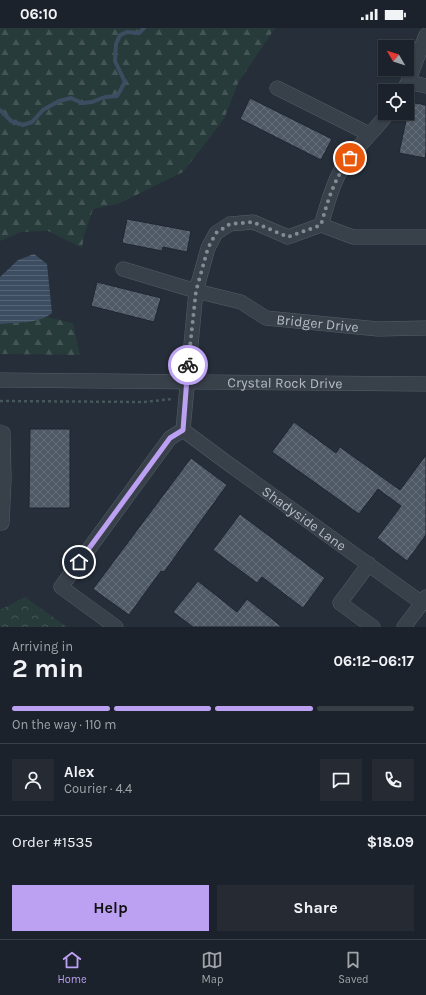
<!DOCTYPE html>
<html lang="en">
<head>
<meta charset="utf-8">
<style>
	body { margin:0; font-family:Karla,sans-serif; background:#252a33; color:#f1f3f6; height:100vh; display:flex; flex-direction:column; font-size:15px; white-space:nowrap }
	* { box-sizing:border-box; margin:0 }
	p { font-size:13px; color:#a0a4a9 }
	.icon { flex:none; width:22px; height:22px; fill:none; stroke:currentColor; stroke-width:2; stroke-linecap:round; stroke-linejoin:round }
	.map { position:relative; height:599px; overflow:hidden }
	.details { display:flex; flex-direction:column; background:#1c222b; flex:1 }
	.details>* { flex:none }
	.needle { width:26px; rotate:309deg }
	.fabs { position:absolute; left:378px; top:12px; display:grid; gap:8px }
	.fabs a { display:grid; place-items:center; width:36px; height:36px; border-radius:0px; background:#1c222b; box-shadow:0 1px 3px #0004,0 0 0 1px #3a3f47; font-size:20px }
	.pin { position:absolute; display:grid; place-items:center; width:34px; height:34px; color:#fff; margin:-17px; border:2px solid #fff; border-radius:50%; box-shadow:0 1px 4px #0007 }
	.courier { position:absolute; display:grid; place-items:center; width:40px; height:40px; margin:-20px; border:3px solid #bca0f2; border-radius:50%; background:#fff; color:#222; box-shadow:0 1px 5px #0007 }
	.overview em { font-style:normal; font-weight:700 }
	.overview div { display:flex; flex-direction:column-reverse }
	.overview { display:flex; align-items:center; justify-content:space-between; height:68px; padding:0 12px }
	h1 { font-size:26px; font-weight:700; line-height:30px }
	.bar { display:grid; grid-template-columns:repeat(4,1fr); gap:6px 4px; align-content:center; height:48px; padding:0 12px }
	.bar i { height:5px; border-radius:3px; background:#3a3f47 }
	.bar .selected { background:#bca0f2 }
	.bar p { grid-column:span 4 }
	.line { display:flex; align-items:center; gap:10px; padding:0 12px; border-top:1px solid #3a3f47 }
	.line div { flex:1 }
	.round { display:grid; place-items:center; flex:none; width:42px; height:42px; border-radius:0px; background:#252a33 }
	.button { display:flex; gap:8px; margin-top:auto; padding:8px 12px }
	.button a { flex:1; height:46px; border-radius:0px; background:#bca0f2; color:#111; font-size:16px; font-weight:700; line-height:46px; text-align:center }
	.button a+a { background:#252a33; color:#f1f3f6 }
	.status { display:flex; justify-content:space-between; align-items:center; height:28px; padding:0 20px; background:#1c222b; direction:ltr }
	.status svg { height:11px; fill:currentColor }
	.dock { display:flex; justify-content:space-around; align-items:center; height:56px; border-top:1px solid #3a3f47; background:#1c222b; font-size:11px; color:#a0a4a9 }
	.dock a { display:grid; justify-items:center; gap:2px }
	.dock .selected { color:#bca0f2 }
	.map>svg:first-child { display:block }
	.forest { fill:url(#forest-firs) }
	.park { fill:url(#park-crowns) }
	.water { fill:url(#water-rules) }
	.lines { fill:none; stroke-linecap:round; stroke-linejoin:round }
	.stream { stroke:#3c4d61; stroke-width:4 }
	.building { fill:url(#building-cross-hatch); stroke:#1f2731 }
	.minor-casing { stroke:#565e68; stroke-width:15 }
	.path { stroke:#46585a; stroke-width:2.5; stroke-dasharray:3 3; stroke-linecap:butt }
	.minor { stroke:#38404a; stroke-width:14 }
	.done { stroke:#828a94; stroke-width:4; stroke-dasharray:0 7.2 }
	.route { stroke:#bca0f2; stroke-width:5 }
	.labels { text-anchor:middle; stroke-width:3; stroke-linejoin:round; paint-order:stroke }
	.street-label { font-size:14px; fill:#b4bbc5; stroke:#1d252f }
</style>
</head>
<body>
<div class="status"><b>06:10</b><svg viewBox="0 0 49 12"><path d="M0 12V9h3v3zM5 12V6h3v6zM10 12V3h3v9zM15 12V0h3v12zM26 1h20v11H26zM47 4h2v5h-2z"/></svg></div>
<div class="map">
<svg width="426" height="599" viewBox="0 0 426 599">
	<defs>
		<pattern id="forest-firs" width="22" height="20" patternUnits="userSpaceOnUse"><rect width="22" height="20" fill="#283b3b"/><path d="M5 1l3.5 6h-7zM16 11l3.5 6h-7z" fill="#455556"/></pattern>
		<pattern id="park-crowns" width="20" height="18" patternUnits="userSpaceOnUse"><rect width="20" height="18" fill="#283b3b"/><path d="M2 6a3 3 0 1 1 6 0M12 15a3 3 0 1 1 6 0" fill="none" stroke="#455556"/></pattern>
		<pattern id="water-rules" width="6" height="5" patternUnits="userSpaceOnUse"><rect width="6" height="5" fill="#3c4d61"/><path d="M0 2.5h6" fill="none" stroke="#566576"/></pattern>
		<pattern id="building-cross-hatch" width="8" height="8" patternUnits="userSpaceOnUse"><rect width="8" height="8" fill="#4e5965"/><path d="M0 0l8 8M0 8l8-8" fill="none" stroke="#656f7a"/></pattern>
	</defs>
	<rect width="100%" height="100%" fill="#252e39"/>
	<g class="forest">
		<polygon points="0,0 275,0 238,55 224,91 183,144 118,176 93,181 84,208 82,220 48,203 21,204 0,213"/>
		<polygon points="47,289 73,295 80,327 0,326 0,296 32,293"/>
	</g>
	<polygon class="park" points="25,569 67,599 0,599 0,582"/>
	<path class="water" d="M34,226L47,236L52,285C39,296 17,294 0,296V249L18,232Z"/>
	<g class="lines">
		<polyline class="stream" points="0,82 11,93 23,97 32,94 43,82 59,73 71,70 82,75 92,74 105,69 117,68 125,54 115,33 116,16 120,7 127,4 139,5 144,0"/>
	</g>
	<g class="building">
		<polygon points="250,70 332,111 321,132 240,91"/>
		<polygon points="410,74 426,77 426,124 425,130 399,125"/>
		<polygon points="127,191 191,203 187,224 163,219 162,223 122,215"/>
		<polygon points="97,254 161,270 154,294 91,278"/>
		<polygon points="294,394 336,425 340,419 400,462 426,427 426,507 407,533 377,510 401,478 378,461 359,486 272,424"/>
		<polygon points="30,401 70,401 70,480 29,480"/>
		<polygon points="191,430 227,457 164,544 161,543 129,587 93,561"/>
		<polygon points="240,486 325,550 303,580 262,549 257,555 213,522"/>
		<polygon points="198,553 237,584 247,571 282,599 193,599 173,584"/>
	</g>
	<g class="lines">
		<defs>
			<g id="minor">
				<polyline points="408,54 426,58"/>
				<polyline points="277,60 369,106"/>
				<polyline points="403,63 408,54 426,7"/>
				<path d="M321,197C327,179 331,159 341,142C354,121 374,104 388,85"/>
				<path id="s1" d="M123,241L196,263L241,274L266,290L378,301L426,300"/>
				<path id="s2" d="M0,352L426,356"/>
				<path id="s3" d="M183,402L226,434L422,575L426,569"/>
				<polyline points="0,404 3,405 4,452 2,495 0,495"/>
				<polyline points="369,536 340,575 373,599"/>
				<polyline points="116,599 61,559 170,410 183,402 196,263 208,220 216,205 230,196 253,194 288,209 321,197 353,209 426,209"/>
				<polyline points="404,599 422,575"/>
			</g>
		</defs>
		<use href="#minor" class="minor-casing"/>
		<polyline class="path" points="0,373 144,374 172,371"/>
		<use href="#minor" class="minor"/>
	</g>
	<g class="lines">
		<path class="done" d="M188,337L196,263L208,220L216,205L230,196L253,194L288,209L321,197C328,172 334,151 350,130"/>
		<polyline class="route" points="79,534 170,410 183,402 188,337"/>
	</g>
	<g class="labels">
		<g class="street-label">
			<text dy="5" stroke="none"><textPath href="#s1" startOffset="204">Bridger Drive</textPath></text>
			<text dy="5" stroke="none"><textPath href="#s2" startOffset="285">Crystal Rock Drive</textPath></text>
			<text dy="5" stroke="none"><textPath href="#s3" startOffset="150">Shadyside Lane</textPath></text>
		</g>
	</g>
</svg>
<div class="fabs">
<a><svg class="needle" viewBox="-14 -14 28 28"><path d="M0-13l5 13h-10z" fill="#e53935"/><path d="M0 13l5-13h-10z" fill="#a0a4a9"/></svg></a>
<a><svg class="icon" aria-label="locate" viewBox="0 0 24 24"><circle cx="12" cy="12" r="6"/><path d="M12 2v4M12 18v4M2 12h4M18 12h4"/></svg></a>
</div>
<div class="pin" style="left:350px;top:130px;background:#ea580c"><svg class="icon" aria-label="bag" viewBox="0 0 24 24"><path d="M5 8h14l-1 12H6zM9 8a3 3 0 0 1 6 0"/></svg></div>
<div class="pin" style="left:79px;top:534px;background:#1f2937"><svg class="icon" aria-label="home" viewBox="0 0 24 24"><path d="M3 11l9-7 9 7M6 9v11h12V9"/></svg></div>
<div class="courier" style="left:188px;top:337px"><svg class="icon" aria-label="bike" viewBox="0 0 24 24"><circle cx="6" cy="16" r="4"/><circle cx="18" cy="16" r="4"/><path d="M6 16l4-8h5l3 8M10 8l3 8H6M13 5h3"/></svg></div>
</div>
<section class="details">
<div class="overview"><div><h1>2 min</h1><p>Arriving in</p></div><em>06:12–06:17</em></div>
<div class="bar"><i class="selected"></i><i class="selected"></i><i class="selected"></i><i></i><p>On the way · 110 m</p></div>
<div class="line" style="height:72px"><a class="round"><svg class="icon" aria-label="person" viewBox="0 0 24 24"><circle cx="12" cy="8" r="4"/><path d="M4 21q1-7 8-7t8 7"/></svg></a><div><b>Alex</b><p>Courier · 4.4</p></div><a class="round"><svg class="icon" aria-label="chat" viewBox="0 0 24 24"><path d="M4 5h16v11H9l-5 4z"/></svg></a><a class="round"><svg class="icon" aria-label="phone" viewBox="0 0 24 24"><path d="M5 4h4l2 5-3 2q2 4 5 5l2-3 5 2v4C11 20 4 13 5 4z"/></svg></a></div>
<div class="line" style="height:52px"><div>Order #1535</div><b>$18.09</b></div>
<div class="button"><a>Help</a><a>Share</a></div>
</section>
<nav class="dock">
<a class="selected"><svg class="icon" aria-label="home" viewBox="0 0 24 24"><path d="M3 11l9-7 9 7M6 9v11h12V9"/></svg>Home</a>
<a><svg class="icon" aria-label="map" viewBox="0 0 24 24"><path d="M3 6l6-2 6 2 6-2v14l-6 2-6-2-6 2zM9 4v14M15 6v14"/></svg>Map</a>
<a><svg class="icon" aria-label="saved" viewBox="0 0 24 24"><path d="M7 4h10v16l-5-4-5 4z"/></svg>Saved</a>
</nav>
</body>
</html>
